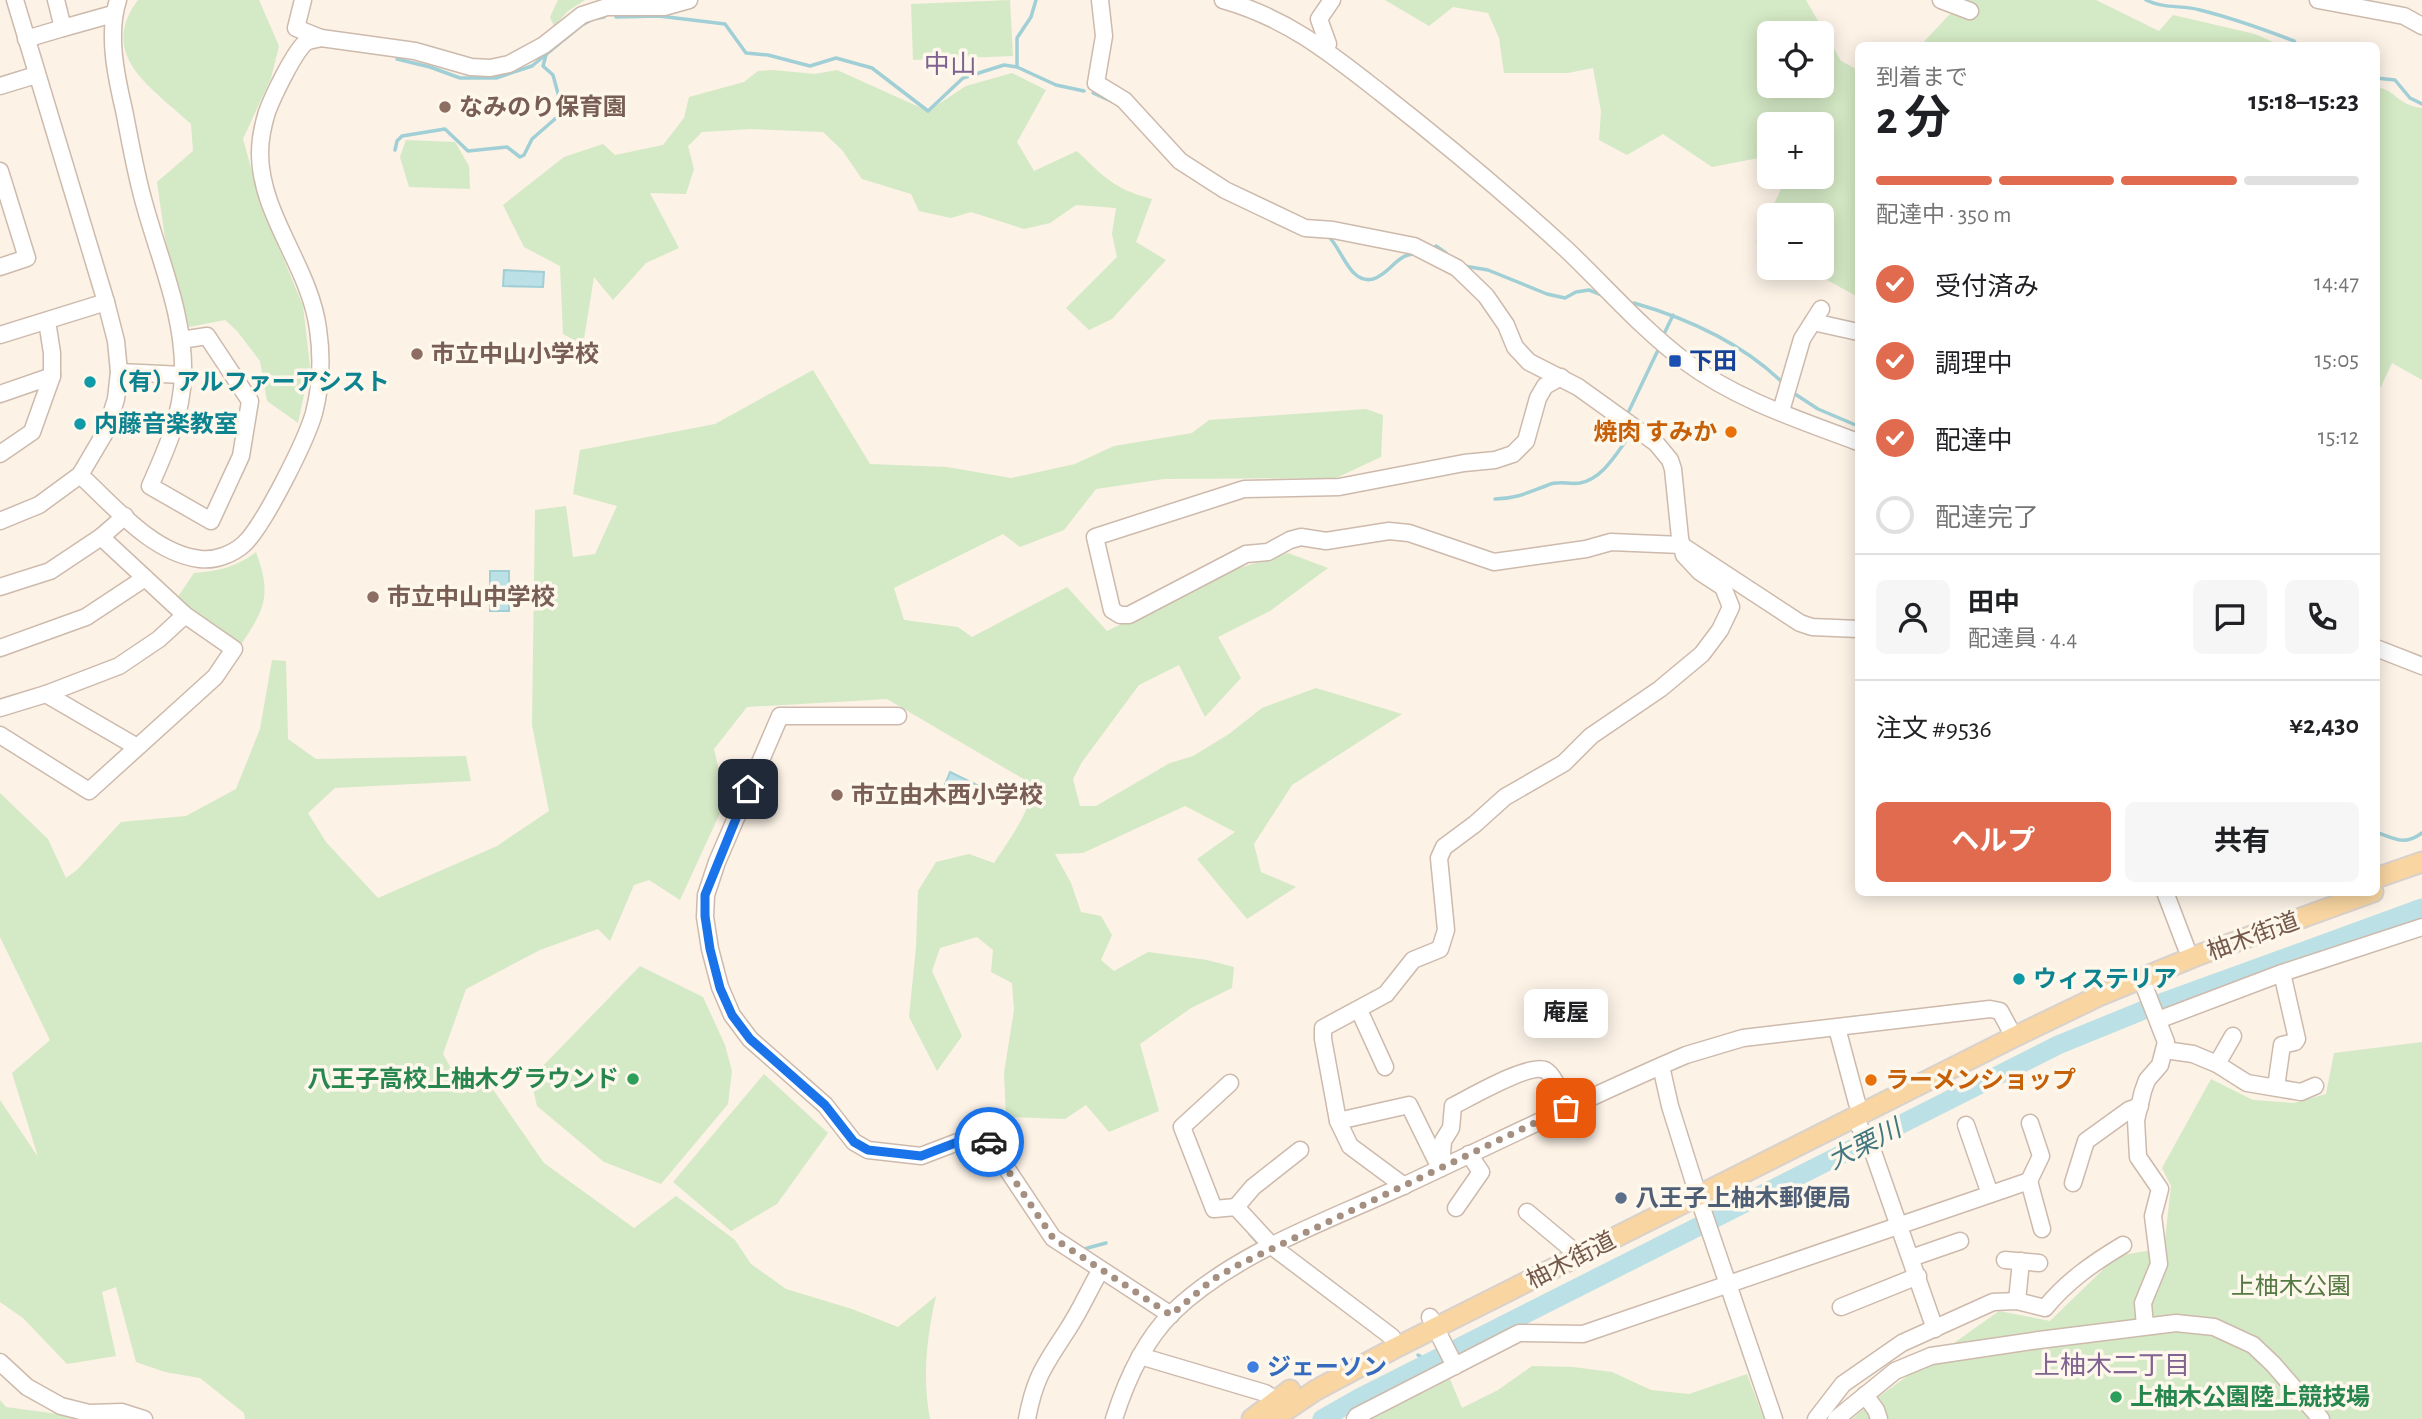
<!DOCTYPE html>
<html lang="ja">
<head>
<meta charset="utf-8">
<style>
	body { margin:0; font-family:"Alegreya Sans","Noto Sans JP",sans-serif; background:#f6f6f6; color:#202124; height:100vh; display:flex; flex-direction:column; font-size:26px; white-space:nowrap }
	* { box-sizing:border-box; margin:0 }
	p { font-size:23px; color:#757577 }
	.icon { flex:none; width:38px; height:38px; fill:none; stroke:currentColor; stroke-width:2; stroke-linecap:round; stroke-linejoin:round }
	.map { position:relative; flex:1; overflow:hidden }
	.side { position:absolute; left:1855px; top:42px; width:525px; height:854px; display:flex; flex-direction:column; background:#fff; border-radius:10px; box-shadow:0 4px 18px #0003 }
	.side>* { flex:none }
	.controls { position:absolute; left:1757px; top:21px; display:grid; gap:14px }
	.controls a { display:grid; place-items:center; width:77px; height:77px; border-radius:10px; background:#fff; box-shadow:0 4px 18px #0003; font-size:35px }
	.pin { position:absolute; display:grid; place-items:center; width:60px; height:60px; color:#fff; margin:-30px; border-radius:14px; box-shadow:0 4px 10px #0006 }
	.courier { position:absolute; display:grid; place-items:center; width:70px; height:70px; margin:-35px; border:5px solid #1a73e8; border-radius:50%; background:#fff; color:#222; box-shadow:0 2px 9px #0007 }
	.bubble { position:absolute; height:49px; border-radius:10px; background:#fff; box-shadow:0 4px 18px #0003; font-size:23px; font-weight:700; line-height:49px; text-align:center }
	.overview em { font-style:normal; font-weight:700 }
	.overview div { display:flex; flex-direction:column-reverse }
	.overview { display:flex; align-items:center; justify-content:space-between; height:119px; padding:0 21px }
	h1 { font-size:46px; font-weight:700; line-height:52px }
	.bar { display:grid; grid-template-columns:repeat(4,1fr); gap:10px 7px; align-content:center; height:84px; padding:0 21px }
	.bar i { height:9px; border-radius:5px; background:#e0e0e0 }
	.bar .selected { background:#e16b4f }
	.bar p { grid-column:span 4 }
	.line { display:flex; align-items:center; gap:18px; padding:0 21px; border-top:2px solid #e0e0e0 }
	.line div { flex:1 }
	.round { display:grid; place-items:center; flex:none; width:74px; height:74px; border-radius:10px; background:#f6f6f6 }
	ol { padding:0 21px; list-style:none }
	li { display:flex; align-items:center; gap:21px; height:77px }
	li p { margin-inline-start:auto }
	li .icon { padding:7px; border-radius:50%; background:#e16b4f; color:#fff; stroke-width:4 }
	li:last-child { color:#757577 }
	li i { width:38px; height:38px; border:4px solid #e0e0e0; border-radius:50% }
	.button { display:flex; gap:14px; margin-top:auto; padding:14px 21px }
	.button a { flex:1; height:80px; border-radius:10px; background:#e16b4f; color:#fff; font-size:28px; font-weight:700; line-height:80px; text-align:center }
	.button a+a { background:#f6f6f6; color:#202124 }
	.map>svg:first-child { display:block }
	.green { fill:#d4e9c5; fill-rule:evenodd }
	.water { fill:#bbe0e5; stroke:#a1cfd6; stroke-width:2 }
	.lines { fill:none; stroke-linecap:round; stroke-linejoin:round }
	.stream { stroke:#a1cfd6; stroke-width:3.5 }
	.river { stroke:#bbe0e5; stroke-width:19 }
	.minor-casing { stroke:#cdbaac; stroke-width:19 }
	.major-casing { stroke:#d8d1cd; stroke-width:23 }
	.minor { stroke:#fff; stroke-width:16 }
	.major { stroke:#f8d5a1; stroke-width:19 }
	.done { stroke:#a48f81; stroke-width:7; stroke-dasharray:0 12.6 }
	.route { stroke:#1a73e8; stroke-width:9 }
	.education-dot { fill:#8d6e63; stroke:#fef7ec; stroke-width:2.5 }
	.transit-dot { fill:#1a4fb4; stroke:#fef7ec; stroke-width:2.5 }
	.culture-dot { fill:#0f9aa8; stroke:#fef7ec; stroke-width:2.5 }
	.food-dot { fill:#e8710a; stroke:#fef7ec; stroke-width:2.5 }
	.leisure-dot { fill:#2e9e5b; stroke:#fef7ec; stroke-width:2.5 }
	.service-dot { fill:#5c6f8a; stroke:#fef7ec; stroke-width:2.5 }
	.shop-dot { fill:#3f7fe0; stroke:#fef7ec; stroke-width:2.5 }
	.labels { text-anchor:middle; stroke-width:7; stroke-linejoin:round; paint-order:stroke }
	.education-label { font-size:24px; font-weight:bold; fill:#785e54; stroke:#fef7ec; text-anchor:start }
	.transit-label { font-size:24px; font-weight:bold; fill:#164399; stroke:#fef7ec; text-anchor:start }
	.culture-label { font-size:24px; font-weight:bold; fill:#0d838f; stroke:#fef7ec; text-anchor:start }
	.food-label { font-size:24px; font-weight:bold; fill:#c56008; stroke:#fef7ec; text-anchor:end }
	.street-label { font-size:24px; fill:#74594b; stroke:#fef7ec }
	.leisure-label { font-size:24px; font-weight:bold; fill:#27864d; stroke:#fef7ec; text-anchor:end }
	.service-label { font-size:24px; font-weight:bold; fill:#4e5e75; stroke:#fef7ec; text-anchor:start }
	.park-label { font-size:24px; fill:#557943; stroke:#fef7ec }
	.shop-label { font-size:24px; font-weight:bold; fill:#366cbe; stroke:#fef7ec; text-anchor:start }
	.neighbourhood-label { font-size:26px; fill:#806390; stroke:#fef7ec }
	.water-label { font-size:26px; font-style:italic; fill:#43777f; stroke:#fef7ec }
</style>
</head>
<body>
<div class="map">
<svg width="2422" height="1419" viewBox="0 0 2422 1419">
	<rect width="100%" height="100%" fill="#fcf2e6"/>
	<g class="green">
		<path d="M138,0H259L279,46L271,78L243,139L262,207L303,306L310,366L298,423L267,401L260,361L237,331L225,320L189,327L165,238L157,182L193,151L191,124C154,89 96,56 138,0Z"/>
		<polygon points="558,0 585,0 568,11 554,26 550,17"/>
		<polygon points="1010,0 1013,56 913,60 911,4"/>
		<path d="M1385,0H1806L1841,61L1858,70V297L1805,268H1822V215H1769V249L1756,242L1782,187L1779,177H1822V124H1769V156L1712,167L1663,134L1627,155L1599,140L1601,111L1593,68L1568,73H1504L1499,38L1488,13L1453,7L1429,26ZM1769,33H1822V86H1769Z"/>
		<polygon points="1968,0 2096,0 2159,31 2173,15 2255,34 2280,45 1920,46 1948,16"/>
		<path d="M773,70L815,74L837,70L928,111L966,86L1012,73L1046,90L1017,142L1034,171L1077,151C1104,177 1114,189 1152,199L1136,242L1166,260L1112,319L1089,330L1066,308L1117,257L1112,234L1116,208L1076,205L1050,223L1024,229L971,212L951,218L919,211L911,194L862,179L842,150L823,132L751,129L702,132L688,146L694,169L686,194L650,193L679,248L646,263L613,300L594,277L583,345L563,334L560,266L524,247L503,205L564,157L603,144L615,155L663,145L684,118L689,97L744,82L758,71Z"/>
		<path d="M2377,87C2397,91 2397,105 2422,108V380L2392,363L2377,395Z"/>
		<polygon points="406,140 455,142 469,166 470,189 409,187 400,157"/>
		<path d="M813,370L870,464L947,467L1011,478L1075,464L1114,446L1192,433L1209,420L1366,409L1383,415L1381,457L1336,478L1164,479L1096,489L1064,530L1020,547L1003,534L894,588L904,620L958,627L972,637L1067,587L1107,631L1233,570L1288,553L1328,568L1270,611L1218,637L1241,678L1205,717L1179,665L1139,685L1082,762L1073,779L1080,806H1096L1170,763L1193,756L1229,734L1262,708L1316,688L1402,714L1292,785L1254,844L1261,872L1296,887L1247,919L1197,859L1235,832L1185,806L1083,853L1055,854L1071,883L1081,912L1101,916L1112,935L1101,960L1114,971L1148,952L1207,960L1234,967L1232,988L1191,1008L1140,1044L1159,1111L1109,1132L1086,1105L1065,1119L1006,1117L1004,1073L1014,1010L1012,983L991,972L993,950L977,937L940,948L932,971L962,1036L937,1071L909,1017L916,947L918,891L936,862L969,854L994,863C1005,846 1036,804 1032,784L887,699L747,707L714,749L726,800L680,900L649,880L634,885L610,941L598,929L540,950L466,989L443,1054L457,1079L494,1091L544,1163L634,1228L676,1196L735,1240L751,1264L786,1289L852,1309L898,1327L936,1296C927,1335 922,1378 930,1419H245L244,1413L200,1378L165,1372L136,1362L116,1287L102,1292L116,1356L67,1364L23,1318L0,1302V1100L38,1157L12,1073L50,1040L0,937V793L48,839L66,878L77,870L121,822L186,816L236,789L260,729L272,660L286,661L288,739L316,759L466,756L471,781L335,788L308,813L326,842L378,898L497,846L549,811L532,725L535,510L566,506L573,557L595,554L617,506L573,494L580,450L715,424Z"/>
		<path d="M256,552C272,595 265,609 240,646L177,598L194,573C218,571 237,567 256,552Z"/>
		<polygon points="640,966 703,997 725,1045 732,1071 728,1104 661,1184 604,1162 537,1106 533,1088 539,1070"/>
		<polygon points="2422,1042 2422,1419 1852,1419 1878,1397 1999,1311 2050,1321 2117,1256 2164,1248 2171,1186 2162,1168 2211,1079 2253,1100 2294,1103 2326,1094 2334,1053"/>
		<polygon points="764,1074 828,1133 777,1204 731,1231 673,1182"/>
		<polygon points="1532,1366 1573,1367 1612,1372 1651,1390 1689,1394 1747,1374 1764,1419 1370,1419 1450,1379 1462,1408 1498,1390"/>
		<polygon points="0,1400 6,1407 73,1416 75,1419 0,1419"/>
	</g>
	<g class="water">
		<polygon points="504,270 544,272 543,287 503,286"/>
		<rect x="490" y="571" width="19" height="40"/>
		<polygon points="950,772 987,790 980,803 944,787"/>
	</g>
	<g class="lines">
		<g class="stream">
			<path d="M2146,0C2164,9 2182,5 2200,10C2232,18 2263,29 2294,41L2297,46"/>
			<polyline points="616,17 659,16 725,24 746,53 768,55 810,66 836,58 872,68 928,111 963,78 1004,65 1017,67 1056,85 1084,91"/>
			<polyline points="397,59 430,67 460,78 496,78 532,66 582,25 593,19 604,17"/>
			<polyline points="1017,67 1017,38 1031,17 1036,0"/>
			<polyline points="2376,78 2395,80 2410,98 2422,104"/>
			<polyline points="1093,93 1113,102"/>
			<polyline points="395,150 397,141 402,136 445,129 468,151 507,147 520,157 524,155 532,139 563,112 553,75 543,66 546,55"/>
			<path d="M1327,235C1342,247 1349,285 1373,279C1390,274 1396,254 1415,254"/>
			<polyline points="1436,246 1446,253"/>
			<polyline points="1464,266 1488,270 1547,294 1565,298 1576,292 1589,290 1602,295"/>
			<path d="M1634,303C1686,318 1741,343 1781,381"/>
			<polyline points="1665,332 1673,315"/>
			<polyline points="1795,394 1818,409 1858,426"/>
			<polyline points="1627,415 1659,348"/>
			<path d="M1495,499C1516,499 1529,492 1548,485C1559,480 1569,485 1580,483C1604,478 1617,452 1631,434"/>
			<path d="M2376,832C2396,839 2404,846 2422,833"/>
			<polyline points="980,1144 997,1168"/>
			<polyline points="1250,1234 1260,1245"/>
			<polyline points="1084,1249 1106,1243"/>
			<polyline points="1418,1355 1430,1363"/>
		</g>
		<polyline class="river" points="1322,1419 1359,1398 2058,1045 2161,1003 2422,908"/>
		<defs>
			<g id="minor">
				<polyline points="56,0 63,28 113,14"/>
				<path d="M118,0C107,34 116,76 124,110C130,140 135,170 143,199C158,256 185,315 183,375C182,415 166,450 150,486L211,521L241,456L250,401L207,336L181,340"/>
				<polyline points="303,0 296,28 321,38"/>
				<polyline points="1100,0 1104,36 1096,83 1124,100 1180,161 1225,190 1305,228 1333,230 1414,246 1457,268 1486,296 1506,325 1515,347 1529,362 1578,387 1656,443 1670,460 1673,469 1680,538 1684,555 1700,572 1723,587 1731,607 1720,630 1702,654 1660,689 1591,736 1564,763 1505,797 1475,824 1444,847 1439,858 1446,930 1440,949 1413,960 1386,994 1323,1028 1323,1039 1338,1121 1350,1146 1404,1186"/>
				<path d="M1223,0C1287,18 1330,53 1381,93C1446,144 1506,194 1567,250C1606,287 1643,330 1686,362C1737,400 1800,420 1858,442"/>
				<polyline points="1941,0 1970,11"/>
				<polyline points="2318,0 2404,16 2422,26"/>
				<polyline points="26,39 63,28"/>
				<polyline points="1325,50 1328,44 1319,19 1332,0"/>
				<polyline points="0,86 36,75"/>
				<polyline points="0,171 27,258 0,267"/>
				<polyline points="1813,322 1858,332"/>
				<polyline points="0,335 106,302"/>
				<polyline points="119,372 183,375"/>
				<polyline points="1561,377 1545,386 1538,398 1526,441 1513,454 1495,460 1464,463 1339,487 1244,489 1095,537 1112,610 1120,615 1129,615 1246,554 1268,552 1290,540 1301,537 1326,541 1389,531 1409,533 1494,562 1586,549 1611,542 1681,545 1800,623 1812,627 1858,629"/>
				<polyline points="0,394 52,376"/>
				<polyline points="1781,411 1802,339 1821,309"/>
				<polyline points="0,454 32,432 52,376 52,353 47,321"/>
				<path d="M80,475C114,506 152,553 200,559C215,561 233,554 244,544C264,525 306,441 314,413C321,386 322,356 318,329C310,267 260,215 260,153C260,139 263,125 267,112C273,96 294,52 306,42C310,40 317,39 321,38L415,51L471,67L490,68L509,64L544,45L582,15L607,7H664L689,0"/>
				<polyline points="0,521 39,505 80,475 106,431 116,399 119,372 116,341 106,302 15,0"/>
				<polyline points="101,537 125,516"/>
				<polyline points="0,587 50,571 101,537 185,615 234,649 215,677 89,791 0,735"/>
				<polyline points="0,648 86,617 145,578"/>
				<polyline points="2376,648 2422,666"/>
				<polyline points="46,694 137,747"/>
				<polyline points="0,708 46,694 119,666 159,639 185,615"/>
				<polyline points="898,716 780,716 717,862 706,895 705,917 710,949 720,987 732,1015 750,1039 825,1105 854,1142 868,1150 921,1156 963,1140 985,1136 1053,1238 1171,1315"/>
				<polyline points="2165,892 2186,947"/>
				<polyline points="2141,978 2166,1042 2160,1065 2147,1080 2143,1091 2136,1120 2138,1157 2160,1189 2153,1216 2159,1264 2143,1303 2145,1326"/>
				<polyline points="1359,1010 1385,1067"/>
				<polyline points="2158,1020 2282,973 2422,927"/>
				<polyline points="1837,1028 1857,1103"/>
				<polyline points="2165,1050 2193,1054 2217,1064 2247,1083 2301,1092 2315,1086"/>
				<polyline points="2217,1064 2233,1036"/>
				<polyline points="1661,1066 1670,1106 1703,1211 1774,1419"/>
				<polyline points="1230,1083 1182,1127 1214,1209 1236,1207"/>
				<polyline points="2276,1087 2282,1045 2295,1042 2297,1039 2282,973"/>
				<polyline points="1855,1118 1873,1152 1935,1329"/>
				<polyline points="1338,1121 1409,1105 1439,1166"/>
				<polyline points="1966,1125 1990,1194"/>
				<polyline points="1300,1150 1253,1187 1236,1207 1273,1247 1392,1337"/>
				<path d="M1441,1168L1443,1141L1451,1128L1453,1106C1469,1098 1529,1063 1545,1070C1556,1076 1561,1098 1566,1108"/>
				<polyline points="2029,1181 2042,1229"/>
				<polyline points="2073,1183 2086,1141 2129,1110 2140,1106"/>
				<polyline points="1456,1208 1481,1172 1469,1154"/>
				<polyline points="1527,1212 1569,1247"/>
				<polyline points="1911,1258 1960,1241"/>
				<polyline points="2005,1260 2039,1263"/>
				<polyline points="2017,1301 2021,1261"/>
				<polyline points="1841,1307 1918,1276"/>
				<polyline points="1430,1317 1455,1366"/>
				<polyline points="1140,1356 1265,1393 1276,1400"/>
				<polyline points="0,1362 27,1387 61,1406 89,1413 122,1412 144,1419"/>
				<polyline points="1865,1395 1876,1410 1879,1419"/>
				<path d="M1027,1419C1035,1376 1045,1365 1068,1329C1080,1311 1089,1290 1100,1271"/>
				<path d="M1114,1419C1126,1381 1143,1342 1172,1313C1234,1253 1325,1222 1403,1186C1497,1142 1590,1096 1686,1055L1743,1038L1990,1009L2000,1011L2014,1037"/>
				<polyline points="1355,1419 1357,1416 1519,1333 1583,1334 2029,1181 2041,1156 2030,1123"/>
				<path d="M1816,1419L1843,1384L1902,1343L1993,1302L2017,1301L2045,1308C2067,1281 2093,1263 2123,1245"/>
				<polyline points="1836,1419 1895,1371 1931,1356 2039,1340 2176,1323 2214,1327 2253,1345 2273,1364 2321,1419"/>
			</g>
			<g id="major">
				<polyline points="2376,878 2422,862"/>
				<polyline points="1252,1419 1290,1390"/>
				<polyline points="1273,1419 1316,1390 1395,1348 2014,1037 2101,995 2196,956 2373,892"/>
			</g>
		</defs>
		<use href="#minor" class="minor-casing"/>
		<use href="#major" class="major-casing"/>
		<use href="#minor" class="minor"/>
		<use href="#major" class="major"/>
	</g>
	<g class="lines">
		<polyline class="done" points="989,1142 1053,1238 1171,1315 1212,1280 1240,1264 1566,1108"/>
		<polyline class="route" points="748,789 705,895 705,916 710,949 720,988 732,1015 750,1039 825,1105 854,1142 868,1150 921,1156 963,1140 985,1136 989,1142"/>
	</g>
	<g class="education-dot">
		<circle cx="445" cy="107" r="7"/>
		<circle cx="417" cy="354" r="7"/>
		<circle cx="373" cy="597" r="7"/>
		<circle cx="837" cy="795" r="7"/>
	</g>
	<rect class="transit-dot" x="1668" y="354" width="14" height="14" rx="3.5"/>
	<g class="culture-dot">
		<circle cx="90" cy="382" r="7"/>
		<circle cx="80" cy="424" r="7"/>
		<circle cx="2019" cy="979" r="7"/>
	</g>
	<g class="food-dot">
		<circle cx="1731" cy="432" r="7"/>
		<circle cx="1871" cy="1080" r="7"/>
	</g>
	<g class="leisure-dot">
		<circle cx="633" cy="1079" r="7"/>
		<circle cx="2116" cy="1397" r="7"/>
	</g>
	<circle class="service-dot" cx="1621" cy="1198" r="7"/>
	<circle class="shop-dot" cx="1253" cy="1367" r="7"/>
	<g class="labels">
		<g class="education-label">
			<text x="459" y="115">なみのり保育園</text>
			<text x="431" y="362">市立中山小学校</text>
			<text x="387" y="605">市立中山中学校</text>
			<text x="851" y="803">市立由木西小学校</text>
		</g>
		<g class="transit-label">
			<text x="1689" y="369">下田</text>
		</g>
		<g class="culture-label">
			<text x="104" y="390">（有）アルファーアシスト</text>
			<text x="94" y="432">内藤音楽教室</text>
			<text x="2033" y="987">ウィステリア</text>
		</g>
		<g class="food-label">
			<text x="1717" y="440">焼肉 すみか</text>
			<text x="1885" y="1088" text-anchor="start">ラーメンショップ</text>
		</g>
		<g class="street-label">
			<text transform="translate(2253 936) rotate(-20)" y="8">柚木街道</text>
			<text transform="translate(1571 1260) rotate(-27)" y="8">柚木街道</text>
		</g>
		<g class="leisure-label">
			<text x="619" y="1087">八王子高校上柚木グラウンド</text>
			<text x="2130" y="1405" text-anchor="start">上柚木公園陸上競技場</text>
		</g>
		<g class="service-label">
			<text x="1635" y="1206">八王子上柚木郵便局</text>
		</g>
		<g class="park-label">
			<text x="2291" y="1294">上柚木公園</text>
		</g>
		<g class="shop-label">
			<text x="1267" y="1375">ジェーソン</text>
		</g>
		<g class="neighbourhood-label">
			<text x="950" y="73">中山</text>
			<text x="2112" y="1374">上柚木二丁目</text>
		</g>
		<g class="water-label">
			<text transform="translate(1864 1144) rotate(-27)" y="9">大栗川</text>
		</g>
	</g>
</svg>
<div class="controls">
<a><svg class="icon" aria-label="locate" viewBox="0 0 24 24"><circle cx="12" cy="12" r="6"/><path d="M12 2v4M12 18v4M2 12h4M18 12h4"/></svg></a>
<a>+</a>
<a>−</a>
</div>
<div class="pin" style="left:1566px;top:1108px;background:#ea580c"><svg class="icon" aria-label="bag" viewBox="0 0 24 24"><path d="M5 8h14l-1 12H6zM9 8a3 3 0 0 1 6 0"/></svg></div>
<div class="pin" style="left:748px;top:789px;background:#1f2937"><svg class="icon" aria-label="home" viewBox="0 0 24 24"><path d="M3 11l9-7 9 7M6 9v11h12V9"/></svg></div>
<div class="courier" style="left:989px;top:1142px"><svg class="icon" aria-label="car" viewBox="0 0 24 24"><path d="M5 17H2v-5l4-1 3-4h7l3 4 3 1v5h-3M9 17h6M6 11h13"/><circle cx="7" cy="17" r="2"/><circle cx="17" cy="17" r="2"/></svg></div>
<div class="bubble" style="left:1524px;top:989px;width:84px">庵屋</div>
<section class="side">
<div class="overview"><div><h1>2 分</h1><p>到着まで</p></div><em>15:18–15:23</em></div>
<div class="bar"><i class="selected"></i><i class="selected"></i><i class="selected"></i><i></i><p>配達中 · 350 m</p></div>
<ol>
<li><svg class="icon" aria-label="check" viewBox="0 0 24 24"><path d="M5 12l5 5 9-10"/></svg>受付済み<p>14:47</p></li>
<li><svg class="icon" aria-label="check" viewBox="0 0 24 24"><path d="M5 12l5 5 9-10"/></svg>調理中<p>15:05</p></li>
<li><svg class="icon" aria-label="check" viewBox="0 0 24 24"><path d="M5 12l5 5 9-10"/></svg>配達中<p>15:12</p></li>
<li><i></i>配達完了</li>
</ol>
<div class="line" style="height:126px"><a class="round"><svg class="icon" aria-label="person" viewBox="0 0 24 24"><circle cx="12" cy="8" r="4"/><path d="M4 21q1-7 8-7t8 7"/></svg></a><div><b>田中</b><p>配達員 · 4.4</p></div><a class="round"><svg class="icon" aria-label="chat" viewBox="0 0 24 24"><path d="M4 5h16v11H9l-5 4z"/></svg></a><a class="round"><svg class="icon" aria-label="phone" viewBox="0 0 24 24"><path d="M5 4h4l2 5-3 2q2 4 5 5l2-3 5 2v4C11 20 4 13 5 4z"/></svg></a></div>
<div class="line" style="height:91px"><div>注文 #9536</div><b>¥2,430</b></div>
<div class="button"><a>ヘルプ</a><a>共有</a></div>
</section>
</div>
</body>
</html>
